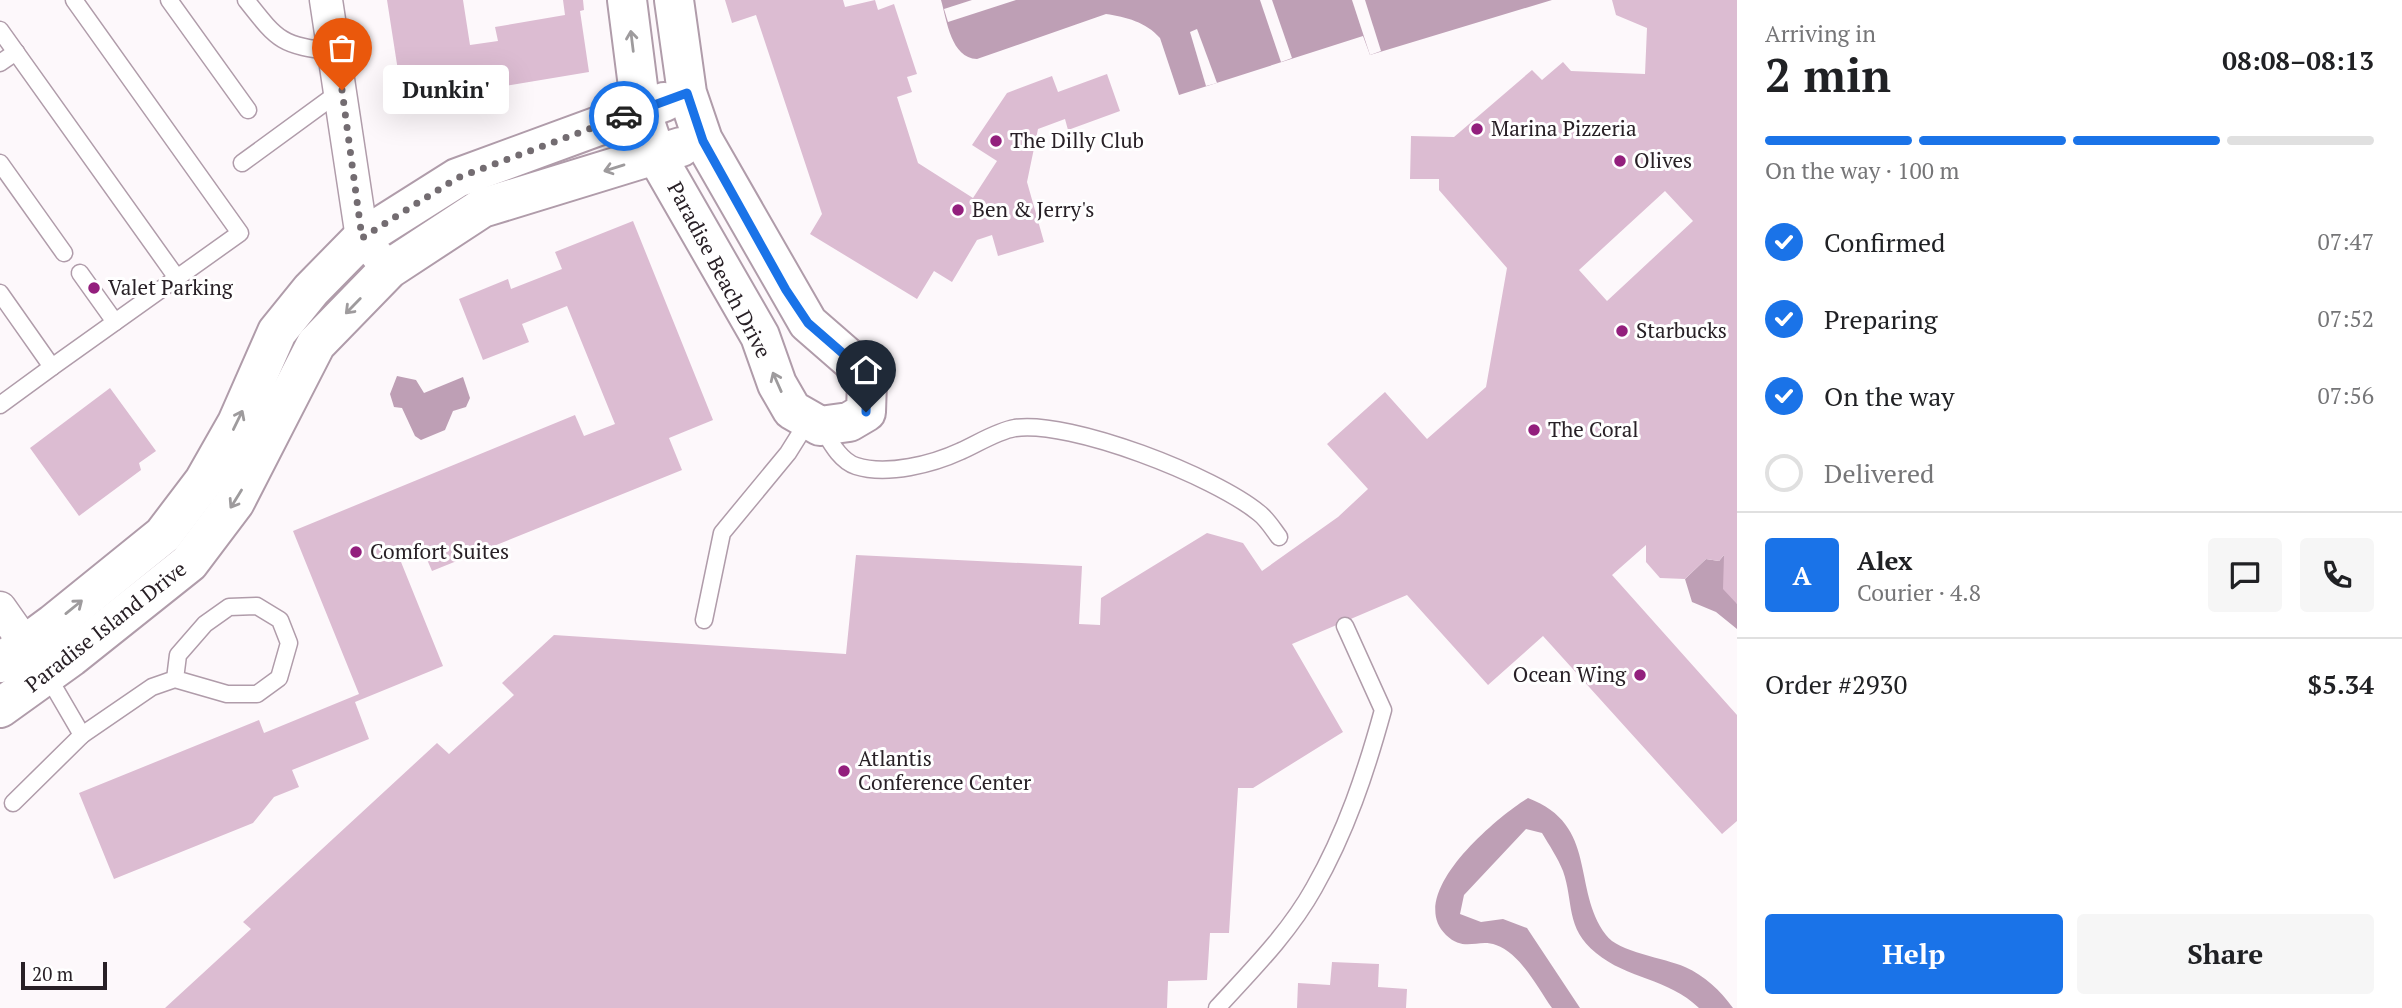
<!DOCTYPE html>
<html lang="en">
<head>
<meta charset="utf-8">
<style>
	body { margin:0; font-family:"PT Serif",serif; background:#f6f6f6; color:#202124; height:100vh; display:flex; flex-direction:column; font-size:26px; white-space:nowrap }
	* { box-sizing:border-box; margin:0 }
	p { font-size:23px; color:#757577 }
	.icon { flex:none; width:38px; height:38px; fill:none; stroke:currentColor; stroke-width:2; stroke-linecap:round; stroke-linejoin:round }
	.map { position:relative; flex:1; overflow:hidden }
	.drawer { display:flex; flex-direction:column; background:#fff; width:665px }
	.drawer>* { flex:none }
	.scale { position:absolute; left:21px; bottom:18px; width:86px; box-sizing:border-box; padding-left:7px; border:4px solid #282026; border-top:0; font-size:19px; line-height:24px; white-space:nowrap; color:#282026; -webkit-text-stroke:5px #fff; paint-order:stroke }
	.pin { position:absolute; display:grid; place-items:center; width:60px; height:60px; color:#fff; margin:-72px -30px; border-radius:50% 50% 50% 0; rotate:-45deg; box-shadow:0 0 7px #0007 }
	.pin .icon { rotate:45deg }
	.courier { position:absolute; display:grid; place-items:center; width:70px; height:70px; margin:-35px; border:5px solid #1a73e8; border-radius:50%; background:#fff; color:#222; box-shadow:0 2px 9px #0007 }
	.bubble { position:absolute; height:49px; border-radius:7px; background:#fff; box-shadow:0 7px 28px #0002; font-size:23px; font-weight:700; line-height:49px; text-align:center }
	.head em { font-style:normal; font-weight:700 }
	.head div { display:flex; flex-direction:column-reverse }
	.head { display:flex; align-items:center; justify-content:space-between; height:119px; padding:0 28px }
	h1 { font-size:46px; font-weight:700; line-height:52px }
	.bar { display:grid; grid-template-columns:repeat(4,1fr); gap:10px 7px; align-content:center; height:84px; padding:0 28px }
	.bar i { height:9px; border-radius:5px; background:#e0e0e0 }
	.bar .active { background:#1a73e8 }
	.bar p { grid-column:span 4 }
	.line { display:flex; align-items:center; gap:18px; padding:0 28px; border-top:2px solid #e0e0e0 }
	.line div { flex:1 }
	.round { display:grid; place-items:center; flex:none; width:74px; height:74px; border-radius:7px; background:#f6f6f6 }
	ol { padding:0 28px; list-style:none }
	li { display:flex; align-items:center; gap:21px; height:77px }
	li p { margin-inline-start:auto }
	li .icon { padding:7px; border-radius:50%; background:#1a73e8; color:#fff; stroke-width:4 }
	li:last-child { color:#757577 }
	li i { width:38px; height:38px; border:4px solid #e0e0e0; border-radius:50% }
	.button { display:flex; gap:14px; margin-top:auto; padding:14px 28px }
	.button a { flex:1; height:80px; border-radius:7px; background:#1a73e8; color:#fff; font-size:28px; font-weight:700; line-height:80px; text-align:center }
	.button a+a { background:#f6f6f6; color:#202124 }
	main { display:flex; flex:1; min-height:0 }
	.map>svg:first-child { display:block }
	.water { fill:#be9fb5 }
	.pier { fill:#fdf8fb }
	.building { fill:#dcbcd2; fill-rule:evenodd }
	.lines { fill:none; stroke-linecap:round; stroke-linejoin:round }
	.lane-casing { stroke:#b09caa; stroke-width:19 }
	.street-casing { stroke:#b09caa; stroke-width:35 }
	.secondary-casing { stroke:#b09caa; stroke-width:42 }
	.lane { stroke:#fff; stroke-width:16 }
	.street { stroke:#fff; stroke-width:32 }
	.secondary { stroke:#fff; stroke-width:38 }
	.oneway { stroke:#9e9b9d }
	.done { stroke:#736c71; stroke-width:7; stroke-dasharray:0 12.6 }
	.route { stroke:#1a73e8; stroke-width:9 }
	.poi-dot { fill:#931f7d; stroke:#fff; stroke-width:2.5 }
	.labels { text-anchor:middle; stroke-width:6; stroke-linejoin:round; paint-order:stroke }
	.poi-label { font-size:21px; fill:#282026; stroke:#fff; text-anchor:start }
	.street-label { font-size:21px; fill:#282026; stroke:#fff }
</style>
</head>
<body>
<main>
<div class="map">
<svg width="1737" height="1008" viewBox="0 0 1737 1008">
	<rect width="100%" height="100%" fill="#fdf8fb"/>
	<g class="water">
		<path d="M941,0H1552L1370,55L1363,36L1179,95L1160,38C1146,22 1126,17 1106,14L977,59C951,58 947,21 941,0Z"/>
		<polygon points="397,376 416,380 424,393 463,377 470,398 466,407 453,411 445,430 421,440 415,436 402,408 394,407 390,394"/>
		<polygon points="1724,555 1737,604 1737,629 1716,612 1692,602 1685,579 1706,559 1719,561"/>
		<path d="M1528,798C1599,825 1571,888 1606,935C1618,952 1665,958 1685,967C1705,976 1720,990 1733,1008H1699C1668,978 1627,979 1596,953C1565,928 1574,902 1563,871C1558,858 1549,845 1542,833L1526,829L1464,895L1460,914L1481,922L1503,919L1527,928L1580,1008H1552C1537,987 1521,954 1496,945C1478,938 1465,953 1446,935C1404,894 1497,817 1528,798Z"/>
	</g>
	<g class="pier">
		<polygon points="972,0 1016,0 948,22 944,9"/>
		<polygon points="1260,0 1272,0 1292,58 1281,62"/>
		<polygon points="1352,0 1365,0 1381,51 1370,55"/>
		<polygon points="1197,29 1217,83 1206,86 1190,32"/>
	</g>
	<g class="building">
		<polygon points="387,0 463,0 470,45 498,41 495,27 565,15 563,0 583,0 584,10 580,11 589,72 403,103"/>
		<polygon points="725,0 843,0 845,7 875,0 878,10 894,4 917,74 907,77 912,92 897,97 918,163 973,198 997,161 972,145 1007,93 1052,76 1058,92 1107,74 1120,111 1068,130 1065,119 1038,129 1027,182 1044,242 998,256 992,235 977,240 952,282 934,271 917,299 810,234 822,214 756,15 732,23"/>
		<path d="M1612,0H1737V604L1723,589L1724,555L1719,561L1706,559L1685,579L1660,578L1646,562V545L1612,575L1737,715V821L1722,834L1543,636L1488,685L1407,595L1292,644L1343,732L1253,788H1238L1229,933H1210L1207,980L1168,981L1167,1008H165L251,929L243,922L437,743L449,754L514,695L502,683L554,635L846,654L856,555L1082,566L1079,624L1100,625L1101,598L1207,533L1243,543L1262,571L1338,517L1368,489L1327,444L1385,392L1427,439L1486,387L1507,268L1439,190V179H1410L1411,136L1454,137L1532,70L1542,80L1563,62L1571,71L1645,74L1647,28L1616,15ZM1665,191L1693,221L1607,301L1579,270Z"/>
		<polygon points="633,221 713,420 669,438 682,470 432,571 422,548 399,557 443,666 355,702 369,739 292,770 299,787 274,797 253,823 114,879 79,793 259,720 264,733 359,694 293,531 575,415 584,436 615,424 567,306 522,324 529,342 483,360 459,299 508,279 511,289 562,269 555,252"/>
		<polygon points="110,388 156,451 139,463 141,470 79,516 30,448"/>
		<polygon points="1332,962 1379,964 1378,987 1407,989 1406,1008 1297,1008 1298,983 1330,985"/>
	</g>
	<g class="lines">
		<defs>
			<g id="lane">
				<polyline points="169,0 248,110"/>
				<path d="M246,0C279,42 281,45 335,52"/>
				<polyline points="0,30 177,278"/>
				<polyline points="0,63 16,52"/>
				<polyline points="0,163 64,253"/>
				<polyline points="242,163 342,90"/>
				<polyline points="80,273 115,322"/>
				<polyline points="0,293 52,367 240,233 74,0"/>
				<polyline points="0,405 52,367"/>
				<path d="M822,428C830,441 840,461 856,466C887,476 933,464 961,451C977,444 997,431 1015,428C1071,420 1214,476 1259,513C1267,519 1273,529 1279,537"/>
				<polyline points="704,620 722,533 788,453 808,421"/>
				<polyline points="47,675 82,735"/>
				<polyline points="13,803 82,735 152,687 175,679 227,694 257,694 279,678 289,643 280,620 257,606 229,607 205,624 178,655 175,679"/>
				<path d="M1217,1008C1251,971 1289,933 1314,888C1346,832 1366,772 1383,710L1345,626"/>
			</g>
			<g id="street">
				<polyline points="326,0 362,238 389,269"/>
				<polyline points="0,608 38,662"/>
			</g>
			<g id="secondary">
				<polyline points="627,0 641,110 656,155 760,336 777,384 792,410 820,426 849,422 866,412 867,381 862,370 808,323 703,140 687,93 674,0"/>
				<polyline points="0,663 53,624 163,535 204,481 237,423 277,332 311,290 362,238 457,178 664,102"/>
				<polyline points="0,708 71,657 189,563 235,502 316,344 389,269 482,208 681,147"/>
			</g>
		</defs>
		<use href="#lane" class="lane-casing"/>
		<use href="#street" class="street-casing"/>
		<use href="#secondary" class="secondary-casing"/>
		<use href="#lane" class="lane"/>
		<use href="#street" class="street"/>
		<use href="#secondary" class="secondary"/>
	</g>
	<defs><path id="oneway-shaft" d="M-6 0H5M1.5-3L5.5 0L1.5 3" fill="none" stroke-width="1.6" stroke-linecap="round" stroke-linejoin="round" transform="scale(1.75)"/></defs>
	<g class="oneway">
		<use href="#oneway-shaft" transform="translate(632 41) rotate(-97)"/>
		<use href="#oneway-shaft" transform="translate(614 168) rotate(163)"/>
		<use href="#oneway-shaft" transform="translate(353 306) rotate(134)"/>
		<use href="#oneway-shaft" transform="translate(777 382) rotate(-114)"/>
		<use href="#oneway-shaft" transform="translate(238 420) rotate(-64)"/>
		<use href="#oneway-shaft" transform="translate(236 499) rotate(122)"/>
		<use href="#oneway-shaft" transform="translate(74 607) rotate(-39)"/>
	</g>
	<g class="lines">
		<polyline class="done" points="342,90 362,238 457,178 624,116"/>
		<polyline class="route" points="624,116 687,93 703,141 786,290 808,323 862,370 867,382 866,412"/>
	</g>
	<g class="poi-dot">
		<circle cx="1477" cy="129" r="7"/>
		<circle cx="996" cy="141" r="7"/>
		<circle cx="1620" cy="161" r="7"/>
		<circle cx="958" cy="210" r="7"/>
		<circle cx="94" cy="288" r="7"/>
		<circle cx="1622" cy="331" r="7"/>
		<circle cx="1534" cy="430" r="7"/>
		<circle cx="356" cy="552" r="7"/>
		<circle cx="1640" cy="675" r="7"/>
		<circle cx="844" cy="771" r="7"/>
	</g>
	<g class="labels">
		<g class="poi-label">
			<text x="1491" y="136">Marina Pizzeria</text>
			<text x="1010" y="148">The Dilly Club</text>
			<text x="1634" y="168">Olives</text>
			<text x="972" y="217">Ben &amp; Jerry's</text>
			<text x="108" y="295">Valet Parking</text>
			<text x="1636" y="338">Starbucks</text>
			<text x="1548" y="437">The Coral</text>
			<text x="370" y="559">Comfort Suites</text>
			<text x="1626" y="682" text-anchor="end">Ocean Wing</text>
			<text x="858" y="766">Atlantis<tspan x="858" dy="24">Conference Center</tspan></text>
		</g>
		<g class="street-label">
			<text transform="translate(719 270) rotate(62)" y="7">Paradise Beach Drive</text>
			<text transform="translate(106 627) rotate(-38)" y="7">Paradise Island Drive</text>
		</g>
	</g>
</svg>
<div class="scale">20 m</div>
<div class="pin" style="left:342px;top:90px;background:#ea580c"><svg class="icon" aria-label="bag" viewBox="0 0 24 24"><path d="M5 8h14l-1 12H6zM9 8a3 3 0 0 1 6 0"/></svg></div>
<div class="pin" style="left:866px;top:412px;background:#1f2937"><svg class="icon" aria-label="home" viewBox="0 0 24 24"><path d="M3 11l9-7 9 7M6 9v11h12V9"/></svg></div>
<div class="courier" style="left:624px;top:116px"><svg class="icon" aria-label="car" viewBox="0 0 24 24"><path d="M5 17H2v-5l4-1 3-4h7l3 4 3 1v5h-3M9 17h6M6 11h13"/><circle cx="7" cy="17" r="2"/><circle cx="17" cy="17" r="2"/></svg></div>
<div class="bubble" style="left:383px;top:65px;width:126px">Dunkin'</div>
</div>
<section class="drawer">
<div class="head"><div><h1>2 min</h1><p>Arriving in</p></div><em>08:08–08:13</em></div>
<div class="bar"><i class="active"></i><i class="active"></i><i class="active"></i><i></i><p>On the way · 100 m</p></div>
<ol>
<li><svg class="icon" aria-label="check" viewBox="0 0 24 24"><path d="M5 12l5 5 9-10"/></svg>Confirmed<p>07:47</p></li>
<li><svg class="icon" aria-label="check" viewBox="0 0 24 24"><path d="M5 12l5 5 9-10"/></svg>Preparing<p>07:52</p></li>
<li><svg class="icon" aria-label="check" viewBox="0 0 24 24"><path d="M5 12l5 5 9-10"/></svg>On the way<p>07:56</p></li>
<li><i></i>Delivered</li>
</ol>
<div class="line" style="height:126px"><b class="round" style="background:#1a73e8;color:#fff">A</b><div><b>Alex</b><p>Courier · 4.8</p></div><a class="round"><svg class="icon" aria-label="chat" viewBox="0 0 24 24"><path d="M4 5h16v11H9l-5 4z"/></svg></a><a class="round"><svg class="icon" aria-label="phone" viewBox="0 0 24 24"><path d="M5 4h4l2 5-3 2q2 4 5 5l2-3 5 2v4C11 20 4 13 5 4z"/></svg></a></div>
<div class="line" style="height:91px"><div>Order #2930</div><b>$5.34</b></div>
<div class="button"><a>Help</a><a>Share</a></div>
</section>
</main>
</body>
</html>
